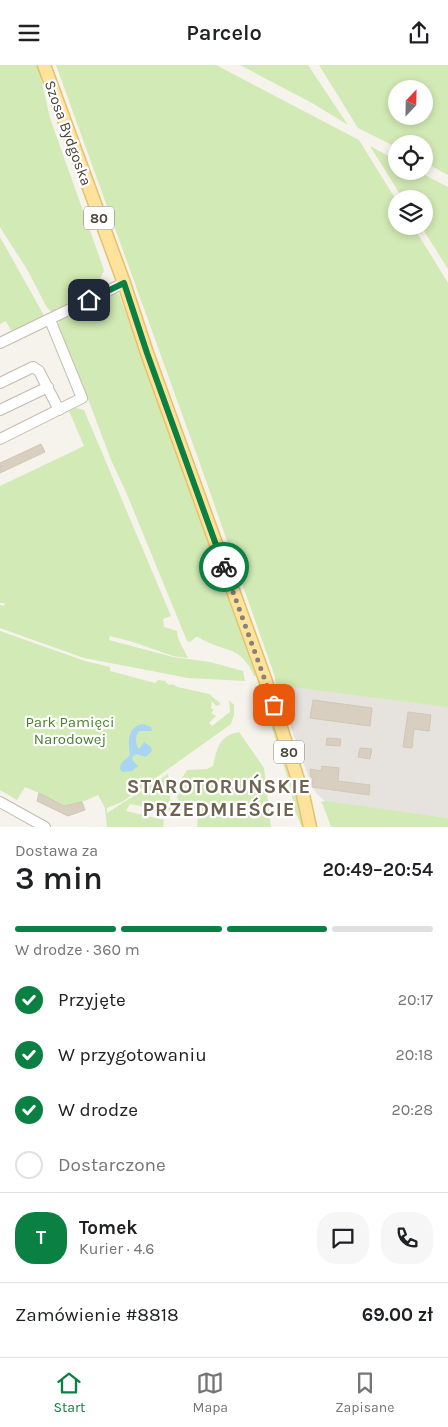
<!DOCTYPE html>
<html lang="pl">
<head>
<meta charset="utf-8">
<style>
	body { margin:0; font-family:Karla,sans-serif; background:#f6f6f6; color:#202124; height:100vh; display:flex; flex-direction:column; font-size:19px; white-space:nowrap }
	* { box-sizing:border-box; margin:0 }
	p { font-size:16px; color:#757577 }
	.icon { flex:none; width:28px; height:28px; fill:none; stroke:currentColor; stroke-width:2; stroke-linecap:round; stroke-linejoin:round }
	.map { position:relative; height:762px; overflow:hidden }
	.drawer { display:flex; flex-direction:column; background:#fff; flex:1 }
	.drawer>* { flex:none }
	.needle { width:32px; rotate:22deg }
	.tools { position:absolute; left:388px; top:15px; display:grid; gap:10px }
	.tools a { display:grid; place-items:center; width:45px; height:45px; border-radius:50%; background:#fff; box-shadow:0 2px 8px #0003; font-size:25px }
	.pin { position:absolute; display:grid; place-items:center; width:42px; height:42px; color:#fff; margin:-21px; border-radius:10px; box-shadow:0 2px 8px #0006 }
	.courier { position:absolute; display:grid; place-items:center; width:50px; height:50px; margin:-25px; border:4px solid #0b8043; border-radius:50%; background:#fff; color:#222; box-shadow:0 1px 6px #0007 }
	.overview em { font-style:normal; font-weight:600 }
	.overview div { display:flex; flex-direction:column-reverse }
	.overview { display:flex; align-items:center; justify-content:space-between; height:85px; padding:0 15px }
	h1 { font-size:32px; font-weight:600; line-height:38px }
	.bar { display:grid; grid-template-columns:repeat(4,1fr); gap:8px 5px; align-content:center; height:60px; padding:0 15px }
	.bar i { height:6px; border-radius:4px; background:#e0e0e0 }
	.bar .active { background:#0b8043 }
	.bar p { grid-column:span 4 }
	.line { display:flex; align-items:center; gap:12px; padding:0 15px; border-top:1px solid #e0e0e0 }
	.line div { flex:1 }
	.round { display:grid; place-items:center; flex:none; width:52px; height:52px; border-radius:20px; background:#f6f6f6 }
	ol { padding:0 15px; list-style:none }
	li { display:flex; align-items:center; gap:15px; height:55px }
	li p { margin-inline-start:auto }
	li .icon { padding:5px; border-radius:50%; background:#0b8043; color:#fff; stroke-width:4 }
	li:last-child { color:#757577 }
	li i { width:28px; height:28px; border:2px solid #e0e0e0; border-radius:50% }
	header { display:flex; justify-content:space-between; align-items:center; height:65px; padding:0 15px; background:#fff; font-size:22px; font-weight:600 }
	.dock { display:flex; justify-content:space-around; align-items:center; height:70px; border-top:1px solid #e0e0e0; background:#fff; font-size:14px; color:#757577 }
	.dock a { display:grid; justify-items:center; gap:2px }
	.dock .active { color:#0b8043 }
	.map>svg:first-child { display:block }
	.industrial { fill:#e6e2dd }
	.green { fill:#d2eab5; fill-rule:evenodd }
	.water { fill:#a9d4f2 }
	.building { fill:#d8cfc1; stroke:#d3c7b4 }
	.lines { fill:none; stroke-linecap:round; stroke-linejoin:round }
	.minor-casing { stroke:#c2bbae; stroke-width:12 }
	.major-casing { stroke:#e6c16a; stroke-width:15 }
	.minor { stroke:#fff; stroke-width:10 }
	.major { stroke:#ffe39c; stroke-width:12 }
	.done { stroke:#878178; stroke-width:5; stroke-dasharray:0 9 }
	.route { stroke:#0b8043; stroke-width:6 }
	.labels { text-anchor:middle; stroke-width:4.5; stroke-linejoin:round; paint-order:stroke }
	.shield { fill:#fff; stroke:#817c74; stroke-width:1 }
	.shield-label { font-size:14px; font-weight:bold; fill:#4b4439 }
	.street-label { font-size:15px; fill:#4b4439; stroke:#fff }
	.park-label { font-size:15px; fill:#4a7f2a; stroke:#fff }
	.district-label { font-size:20px; font-weight:bold; letter-spacing:1px; fill:#6e6250; stroke:#fff }
</style>
</head>
<body>
<header><svg class="icon" aria-label="menu" viewBox="0 0 24 24"><path d="M4 6h16M4 12h16M4 18h16"/></svg>Parcelo<svg class="icon" aria-label="share" viewBox="0 0 24 24"><path d="M12 15V3M7 8l5-5 5 5M5 13v7h14v-7"/></svg></header>
<div class="map">
<svg width="448" height="762" viewBox="0 0 448 762">
	<rect width="100%" height="100%" fill="#f6f3ec"/>
	<polygon class="industrial" points="276,620 448,641 448,753 326,737 316,728 311,719"/>
	<g class="green">
		<polygon points="0,0 38,0 50,53 104,205 95,227 52,248 46,241 28,206 0,162"/>
		<polygon points="56,0 216,0 359,75 396,135 396,161 413,161 448,218 448,642 276,620 274,609 199,396"/>
		<polygon points="240,0 308,0 348,60 312,38"/>
		<path d="M319,0H448V110L424,97V79H396V82L358,63ZM396,24H424V51H396Z"/>
		<polygon points="370,81 396,95 396,106 417,106 448,122 448,204 421,161 424,161 424,134 403,134"/>
		<polygon points="0,172 46,254 13,269 6,256 0,259"/>
		<path d="M112,227L119,229L120,232L256,611H254C241,579 223,588 198,572H196L190,577L187,576L126,427L111,395L90,339L59,271L57,261L61,253Z"/>
		<path d="M76,343L84,345L171,551L163,554L164,562L177,566C177,575 184,584 188,593L173,591L133,577L110,571L109,575L173,592L210,597L243,606L245,616L188,613L84,593L0,563V540L4,541L5,538H0V421L84,381L69,346Z"/>
		<polygon points="0,566 85,596 110,602 110,606 155,618 158,615 166,616 166,618 170,620 172,619 178,622 209,629 221,639 216,641 212,636 211,643 214,645 211,648 216,651 209,658 212,661 230,647 229,635 234,640 234,650 231,659 122,737 107,743 107,748 168,709 171,742 170,745 167,746 130,739 126,746 164,755 163,762 107,762 105,743 98,730 82,737 85,745 68,751 37,736 39,728 25,722 17,735 0,725"/>
		<polygon points="272,658 306,762 302,762 294,743 291,724 271,660"/>
		<path d="M239,667L264,703L271,762H197L198,752L196,743L179,739L175,724L187,705L207,704L213,701C217,684 219,670 239,667Z"/>
		<polygon points="325,736 448,753 448,762 331,762 323,740 321,737"/>
	</g>
	<path class="water" d="M143,659L151,662L152,666H139C135,671 135,677 138,683H140L144,677L151,682L152,686L146,692L136,689L132,692L133,696L138,701L132,706L122,707L120,704C120,696 126,695 130,690C128,677 127,662 143,659Z"/>
	<g class="building">
		<polygon points="41,379 45,387 0,408 0,398"/>
		<polygon points="313,635 372,643 370,661 310,653"/>
		<polygon points="408,647 431,650 429,666 414,664 412,683 403,682"/>
		<polygon points="327,673 341,674 340,681 326,680"/>
		<polygon points="360,683 372,684 370,694 358,692"/>
		<polygon points="322,701 339,703 338,716 370,720 369,730 312,722 313,713 311,712 310,704 321,706"/>
		<polygon points="39,728 64,741 82,737 85,745 68,751 37,736"/>
	</g>
	<g class="lines">
		<defs>
			<g id="minor">
				<polyline points="0,278 124,218"/>
				<polyline points="0,318 33,302 39,306 59,345"/>
				<polyline points="0,345 48,322"/>
				<polyline points="0,374 82,333 50,255"/>
				<polyline points="0,737 45,762"/>
			</g>
			<polyline id="major" points="44,0 124,218 147,288 265,614 303,730 310,762"/>
		</defs>
		<use href="#minor" class="minor-casing"/>
		<use href="#major" class="major-casing"/>
		<use href="#minor" class="minor"/>
		<use href="#major" class="major"/>
	</g>
	<g class="lines">
		<polyline class="done" points="224,502 274,640"/>
		<polyline class="route" points="89,235 124,218 147,288 224,502"/>
	</g>
	<g class="labels">
		<g class="shield">
			<rect x="84" y="141.5" width="30" height="23" rx="4"/>
			<rect x="274" y="675.5" width="30" height="23" rx="4"/>
		</g>
		<g class="shield-label">
			<text x="99" y="158">80</text>
			<text x="289" y="692">80</text>
		</g>
		<g class="street-label">
			<text transform="translate(68 68) rotate(70)" y="5">Szosa Bydgoska</text>
		</g>
		<g class="park-label">
			<text x="70" y="662">Park Pamięci<tspan x="70" dy="17">Narodowej</tspan></text>
		</g>
		<g class="district-label">
			<text x="219" y="728">STAROTORUŃSKIE<tspan x="219" dy="23">PRZEDMIEŚCIE</tspan></text>
		</g>
	</g>
</svg>
<div class="tools">
<a><svg class="needle" viewBox="-14 -14 28 28"><path d="M0-13l5 13h-10z" fill="#e53935"/><path d="M0 13l5-13h-10z" fill="#757577"/></svg></a>
<a><svg class="icon" aria-label="locate" viewBox="0 0 24 24"><circle cx="12" cy="12" r="6"/><path d="M12 2v4M12 18v4M2 12h4M18 12h4"/></svg></a>
<a><svg class="icon" aria-label="layers" viewBox="0 0 24 24"><path d="M12 4l9 5-9 5-9-5zM3 14l9 5 9-5"/></svg></a>
</div>
<div class="pin" style="left:274px;top:640px;background:#ea580c"><svg class="icon" aria-label="bag" viewBox="0 0 24 24"><path d="M5 8h14l-1 12H6zM9 8a3 3 0 0 1 6 0"/></svg></div>
<div class="pin" style="left:89px;top:235px;background:#1f2937"><svg class="icon" aria-label="home" viewBox="0 0 24 24"><path d="M3 11l9-7 9 7M6 9v11h12V9"/></svg></div>
<div class="courier" style="left:224px;top:502px"><svg class="icon" aria-label="bike" viewBox="0 0 24 24"><circle cx="6" cy="16" r="4"/><circle cx="18" cy="16" r="4"/><path d="M6 16l4-8h5l3 8M10 8l3 8H6M13 5h3"/></svg></div>
</div>
<section class="drawer">
<div class="overview"><div><h1>3 min</h1><p>Dostawa za</p></div><em>20:49–20:54</em></div>
<div class="bar"><i class="active"></i><i class="active"></i><i class="active"></i><i></i><p>W drodze · 360 m</p></div>
<ol>
<li><svg class="icon" aria-label="check" viewBox="0 0 24 24"><path d="M5 12l5 5 9-10"/></svg>Przyjęte<p>20:17</p></li>
<li><svg class="icon" aria-label="check" viewBox="0 0 24 24"><path d="M5 12l5 5 9-10"/></svg>W przygotowaniu<p>20:18</p></li>
<li><svg class="icon" aria-label="check" viewBox="0 0 24 24"><path d="M5 12l5 5 9-10"/></svg>W drodze<p>20:28</p></li>
<li><i></i>Dostarczone</li>
</ol>
<div class="line" style="height:90px"><b class="round" style="background:#0b8043;color:#fff">T</b><div><b>Tomek</b><p>Kurier · 4.6</p></div><a class="round"><svg class="icon" aria-label="chat" viewBox="0 0 24 24"><path d="M4 5h16v11H9l-5 4z"/></svg></a><a class="round"><svg class="icon" aria-label="phone" viewBox="0 0 24 24"><path d="M5 4h4l2 5-3 2q2 4 5 5l2-3 5 2v4C11 20 4 13 5 4z"/></svg></a></div>
<div class="line" style="height:65px"><div>Zamówienie #8818</div><b>69.00 zł</b></div>
</section>
<nav class="dock">
<a class="active"><svg class="icon" aria-label="home" viewBox="0 0 24 24"><path d="M3 11l9-7 9 7M6 9v11h12V9"/></svg>Start</a>
<a><svg class="icon" aria-label="map" viewBox="0 0 24 24"><path d="M3 6l6-2 6 2 6-2v14l-6 2-6-2-6 2zM9 4v14M15 6v14"/></svg>Mapa</a>
<a><svg class="icon" aria-label="saved" viewBox="0 0 24 24"><path d="M7 4h10v16l-5-4-5 4z"/></svg>Zapisane</a>
</nav>
</body>
</html>
